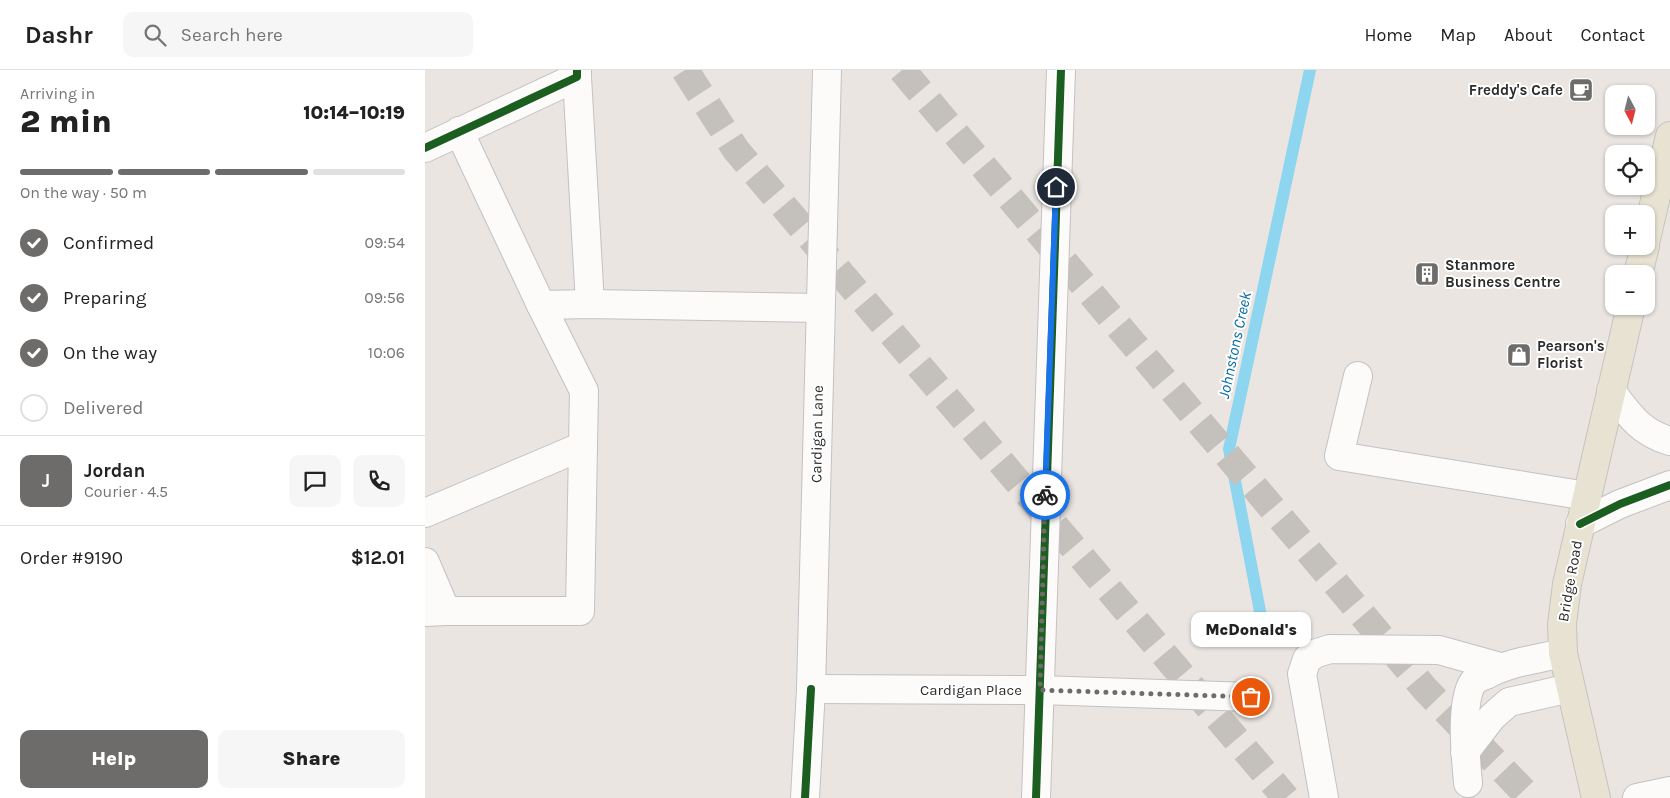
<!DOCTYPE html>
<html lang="en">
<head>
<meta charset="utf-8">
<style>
	body { margin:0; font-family:Karla,sans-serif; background:#f6f6f6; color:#222; height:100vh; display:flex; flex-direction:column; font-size:19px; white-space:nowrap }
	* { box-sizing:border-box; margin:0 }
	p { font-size:16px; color:#767676 }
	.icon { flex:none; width:28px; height:28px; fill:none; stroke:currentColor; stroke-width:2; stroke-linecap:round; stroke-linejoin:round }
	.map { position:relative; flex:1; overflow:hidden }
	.sheet { display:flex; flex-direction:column; background:#fff; width:425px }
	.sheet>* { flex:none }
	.needle { width:32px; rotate:173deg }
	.fabs { position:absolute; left:1180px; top:15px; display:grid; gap:10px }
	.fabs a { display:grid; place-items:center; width:50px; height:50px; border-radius:10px; background:#fff; box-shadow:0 1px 4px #0004; font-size:25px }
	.pin { position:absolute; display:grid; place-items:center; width:42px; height:42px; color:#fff; margin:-21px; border:2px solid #fff; border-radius:50%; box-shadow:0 1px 5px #0007 }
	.courier { position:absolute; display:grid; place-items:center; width:50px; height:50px; margin:-25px; border:4px solid #1a73e8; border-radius:50%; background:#fff; color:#222; box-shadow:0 1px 6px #0007 }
	.bubble { position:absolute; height:35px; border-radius:10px; background:#fff; box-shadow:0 1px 4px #0004; font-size:16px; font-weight:800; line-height:35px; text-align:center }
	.summary em { font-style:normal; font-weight:800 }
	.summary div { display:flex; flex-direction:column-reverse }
	.summary { display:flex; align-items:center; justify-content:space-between; height:85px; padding:0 20px }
	h1 { font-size:32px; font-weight:800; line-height:38px }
	.bar { display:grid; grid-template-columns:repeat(4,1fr); gap:8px 5px; align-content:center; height:60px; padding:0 20px }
	.bar i { height:6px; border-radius:4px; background:#e0e0e0 }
	.bar .on { background:#6e6c6a }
	.bar p { grid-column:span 4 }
	.line { display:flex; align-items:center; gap:12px; padding:0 20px; border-top:1px solid #e0e0e0 }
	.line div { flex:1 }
	.round { display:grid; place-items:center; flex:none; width:52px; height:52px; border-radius:10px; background:#f6f6f6 }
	ol { padding:0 20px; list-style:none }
	li { display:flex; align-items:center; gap:15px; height:55px }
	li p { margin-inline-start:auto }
	li .icon { padding:5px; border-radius:50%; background:#6e6c6a; color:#fff; stroke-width:4 }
	li:last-child { color:#767676 }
	li i { width:28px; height:28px; border:2px solid #e0e0e0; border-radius:50% }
	.primary-button { display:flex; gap:10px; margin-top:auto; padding:10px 20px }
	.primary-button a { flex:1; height:58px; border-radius:10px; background:#6e6c6a; color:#fff; font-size:20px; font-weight:800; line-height:58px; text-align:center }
	.primary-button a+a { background:#f6f6f6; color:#222 }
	header { display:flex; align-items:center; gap:30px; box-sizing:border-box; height:70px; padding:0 25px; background:#fff; border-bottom:1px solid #e0e0e0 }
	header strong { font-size:24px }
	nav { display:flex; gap:28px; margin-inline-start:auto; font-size:18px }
	.search { width:350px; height:45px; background:#f6f6f6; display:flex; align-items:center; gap:12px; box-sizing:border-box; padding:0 18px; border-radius:10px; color:#767676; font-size:19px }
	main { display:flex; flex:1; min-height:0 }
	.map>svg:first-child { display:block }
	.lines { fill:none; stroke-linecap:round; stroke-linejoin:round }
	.stream { stroke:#8ed6f0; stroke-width:12 }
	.highway-tunnel { stroke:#c4c0bc; stroke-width:28; stroke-dasharray:28 14; stroke-linecap:butt }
	.minor-casing { stroke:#c3c1c2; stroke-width:30 }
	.major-casing { stroke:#c5c3c1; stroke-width:30 }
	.minor { stroke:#fcfbfa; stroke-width:28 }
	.major { stroke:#e8e2d2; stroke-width:28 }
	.cycleway-casing { stroke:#fff; stroke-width:11 }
	.cycleway { stroke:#1b5e20; stroke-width:8 }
	.done { stroke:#6e6c6a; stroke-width:5; stroke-dasharray:0 9 }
	.route { stroke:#1a73e8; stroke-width:6 }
	.labels { text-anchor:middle; stroke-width:4; stroke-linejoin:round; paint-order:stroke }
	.poi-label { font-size:15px; font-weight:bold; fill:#2b2b2b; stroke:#fff; text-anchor:start }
	.street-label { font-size:15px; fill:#2b2b2b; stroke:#fff }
	.water-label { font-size:16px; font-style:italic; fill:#046da5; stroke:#fff }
</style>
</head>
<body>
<header>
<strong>Dashr</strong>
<div class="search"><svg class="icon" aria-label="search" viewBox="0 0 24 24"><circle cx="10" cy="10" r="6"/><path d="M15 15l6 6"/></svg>Search here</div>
<nav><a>Home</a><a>Map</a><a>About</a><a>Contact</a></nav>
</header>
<main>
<section class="sheet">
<div class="summary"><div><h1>2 min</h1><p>Arriving in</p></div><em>10:14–10:19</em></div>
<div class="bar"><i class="on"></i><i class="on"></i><i class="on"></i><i></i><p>On the way · 50 m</p></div>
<ol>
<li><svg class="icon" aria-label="check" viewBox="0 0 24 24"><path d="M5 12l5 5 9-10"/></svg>Confirmed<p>09:54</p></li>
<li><svg class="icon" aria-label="check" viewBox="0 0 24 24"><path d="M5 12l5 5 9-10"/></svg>Preparing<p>09:56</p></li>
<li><svg class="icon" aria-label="check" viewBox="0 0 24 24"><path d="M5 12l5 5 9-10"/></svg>On the way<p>10:06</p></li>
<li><i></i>Delivered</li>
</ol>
<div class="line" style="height:90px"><b class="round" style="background:#6e6c6a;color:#fff">J</b><div><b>Jordan</b><p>Courier · 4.5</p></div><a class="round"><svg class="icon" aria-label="chat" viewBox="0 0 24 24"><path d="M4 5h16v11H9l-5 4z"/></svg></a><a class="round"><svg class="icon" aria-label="phone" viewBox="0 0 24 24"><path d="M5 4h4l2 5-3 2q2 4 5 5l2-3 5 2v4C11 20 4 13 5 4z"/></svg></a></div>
<div class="line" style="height:65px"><div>Order #9190</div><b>$12.01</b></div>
<div class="primary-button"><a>Help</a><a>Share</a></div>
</section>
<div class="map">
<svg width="1245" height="728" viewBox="0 0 1245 728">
	<rect width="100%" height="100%" fill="#eae5e0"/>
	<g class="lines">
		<polyline class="stream" points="838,557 804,379 885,0"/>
		<g class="highway-tunnel">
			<polyline points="260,0 311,80 861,728"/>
			<polyline points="477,0 1000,619 1105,728"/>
		</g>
		<defs>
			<g id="minor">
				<polyline points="152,7 165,234"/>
				<polyline points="0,78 152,7 152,0"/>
				<polyline points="116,235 165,234 395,238"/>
				<polyline points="933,306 914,386 1162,426"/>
				<path d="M1186,321C1204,345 1215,362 1245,371"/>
				<polyline points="0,443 158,376"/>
				<polyline points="1155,454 1195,434 1245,415"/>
				<polyline points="0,492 21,541"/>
				<polyline points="0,542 21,541 155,541 159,321 116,235 34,61"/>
				<polyline points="386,619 615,620 826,627"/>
				<polyline points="1040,682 1067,647 1084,632 1145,618"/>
				<path d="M1043,713C1041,690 1034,627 1050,610C1053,608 1058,606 1061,605C1084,592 1112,589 1138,583"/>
				<polyline points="380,728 386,619 402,0"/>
				<polyline points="611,728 636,0"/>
				<polyline points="899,728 877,604 882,589 892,583 905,579 1014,580 1075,597"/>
				<polyline points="1212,728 1245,721"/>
			</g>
			<g id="major">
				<polyline points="1221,169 1245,66"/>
				<polyline points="1213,204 1220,176"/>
				<polyline points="1171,728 1138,583 1137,554 1142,514 1206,236"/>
			</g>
		</defs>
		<use href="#minor" class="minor-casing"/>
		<use href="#major" class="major-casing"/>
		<use href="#minor" class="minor"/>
		<use href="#major" class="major"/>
		<defs>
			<g id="cycleway">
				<polyline points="0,78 152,7 152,0"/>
				<polyline points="1155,454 1195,434 1245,415"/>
				<polyline points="380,728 386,619"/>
				<polyline points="611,728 636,0"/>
			</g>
		</defs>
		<use href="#cycleway" class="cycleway-casing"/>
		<use href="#cycleway" class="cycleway"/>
	</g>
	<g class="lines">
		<polyline class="done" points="620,425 615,620 826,627"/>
		<polyline class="route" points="620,425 631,117"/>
	</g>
	<defs>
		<symbol id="cafe-square" viewBox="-11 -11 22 22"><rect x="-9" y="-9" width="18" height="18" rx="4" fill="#6e6c6a" stroke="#fff"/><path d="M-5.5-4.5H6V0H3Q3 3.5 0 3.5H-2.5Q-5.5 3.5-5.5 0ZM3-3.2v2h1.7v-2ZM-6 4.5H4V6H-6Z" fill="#fff"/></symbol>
		<symbol id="building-square" viewBox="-11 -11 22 22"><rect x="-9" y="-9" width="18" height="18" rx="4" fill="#6e6c6a" stroke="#fff"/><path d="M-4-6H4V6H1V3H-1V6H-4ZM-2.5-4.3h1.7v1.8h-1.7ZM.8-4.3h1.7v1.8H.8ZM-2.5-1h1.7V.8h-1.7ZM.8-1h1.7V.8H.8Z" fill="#fff"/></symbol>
		<symbol id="shop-square" viewBox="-11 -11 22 22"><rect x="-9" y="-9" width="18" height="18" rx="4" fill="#6e6c6a" stroke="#fff"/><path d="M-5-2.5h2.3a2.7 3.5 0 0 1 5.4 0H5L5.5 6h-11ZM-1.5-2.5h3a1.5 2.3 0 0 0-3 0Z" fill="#fff"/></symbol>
	</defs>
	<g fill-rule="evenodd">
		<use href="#cafe-square" x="1142" y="6" width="28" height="28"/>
		<use href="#building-square" x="988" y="190" width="28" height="28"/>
		<use href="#shop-square" x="1080" y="271" width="28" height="28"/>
	</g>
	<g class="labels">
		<g class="poi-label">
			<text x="1138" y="25" text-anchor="end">Freddy's Cafe</text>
			<text x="1020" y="200">Stanmore<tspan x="1020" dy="17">Business Centre</tspan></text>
			<text x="1112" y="281">Pearson's<tspan x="1112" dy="17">Florist</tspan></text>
		</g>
		<g class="street-label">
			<text transform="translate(392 364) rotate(-89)" y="5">Cardigan Lane</text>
			<text transform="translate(1145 511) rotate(-80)" y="5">Bridge Road</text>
			<text x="546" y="625">Cardigan Place</text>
		</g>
		<g class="water-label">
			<text transform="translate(809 275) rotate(-78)" y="6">Johnstons Creek</text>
		</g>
	</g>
</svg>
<div class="fabs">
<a><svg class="needle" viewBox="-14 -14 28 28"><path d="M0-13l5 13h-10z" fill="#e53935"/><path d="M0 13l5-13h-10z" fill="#767676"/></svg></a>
<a><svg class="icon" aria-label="locate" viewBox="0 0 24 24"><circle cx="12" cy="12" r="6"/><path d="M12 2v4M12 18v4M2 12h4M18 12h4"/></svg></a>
<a>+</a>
<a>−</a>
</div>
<div class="pin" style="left:826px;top:627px;background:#ea580c"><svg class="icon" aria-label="bag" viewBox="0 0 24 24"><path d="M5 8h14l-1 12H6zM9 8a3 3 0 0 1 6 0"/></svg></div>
<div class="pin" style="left:631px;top:117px;background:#1f2937"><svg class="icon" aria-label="home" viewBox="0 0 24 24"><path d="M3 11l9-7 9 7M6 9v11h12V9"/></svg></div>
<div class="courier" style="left:620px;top:425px"><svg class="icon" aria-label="bike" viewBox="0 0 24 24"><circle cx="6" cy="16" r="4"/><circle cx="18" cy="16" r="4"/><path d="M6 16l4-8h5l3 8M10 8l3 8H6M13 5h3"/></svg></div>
<div class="bubble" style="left:766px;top:542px;width:120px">McDonald's</div>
</div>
</main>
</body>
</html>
